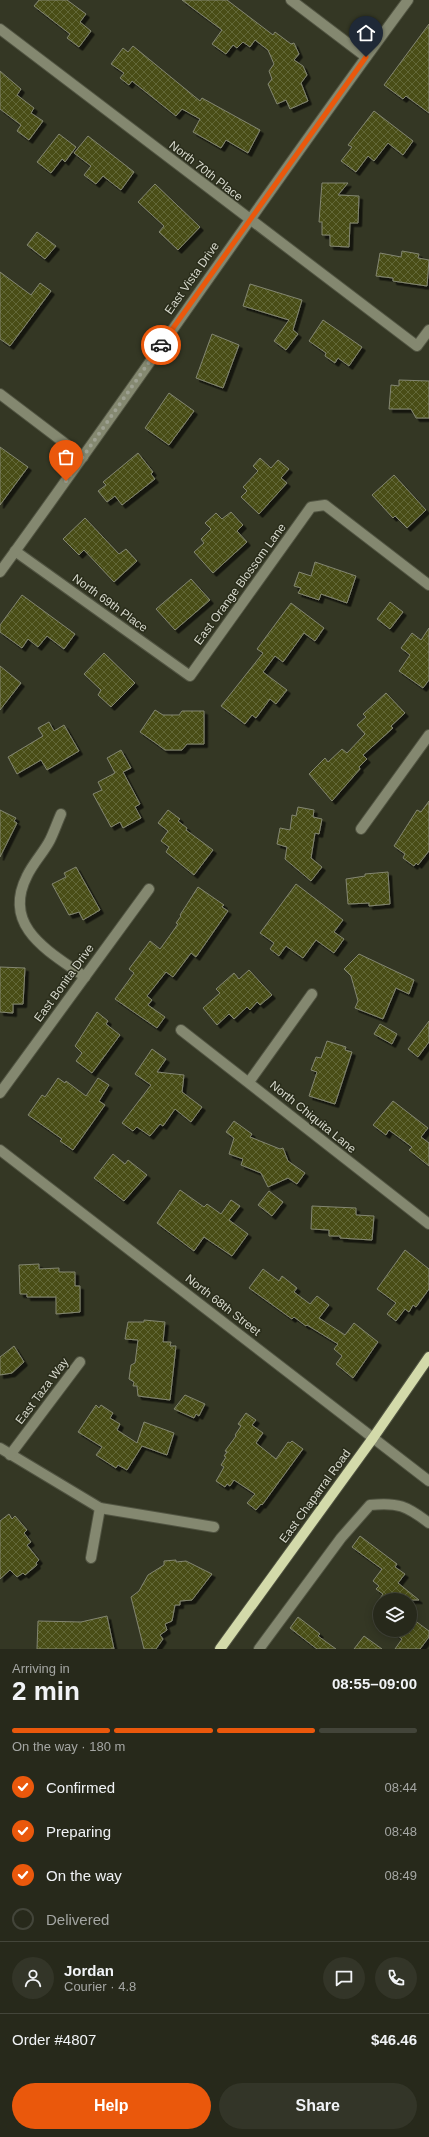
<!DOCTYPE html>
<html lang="en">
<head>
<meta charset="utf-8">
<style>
	body { margin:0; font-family:Helvetica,sans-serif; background:#333528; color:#f1f3f6; height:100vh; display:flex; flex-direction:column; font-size:15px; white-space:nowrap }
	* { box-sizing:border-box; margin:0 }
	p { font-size:13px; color:#a4a6a3 }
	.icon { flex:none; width:22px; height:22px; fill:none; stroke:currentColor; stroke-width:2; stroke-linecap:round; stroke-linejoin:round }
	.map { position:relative; height:1649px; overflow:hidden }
	.drawer { display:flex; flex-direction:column; background:#27291b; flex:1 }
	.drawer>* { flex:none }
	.tools { position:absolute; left:373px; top:1593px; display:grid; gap:8px }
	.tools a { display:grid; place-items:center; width:44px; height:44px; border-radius:50%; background:#27291b; box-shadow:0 2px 10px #0003,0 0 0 1px #43453a; font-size:20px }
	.pin { position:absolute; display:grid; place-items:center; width:34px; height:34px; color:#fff; margin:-41px -17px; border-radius:50% 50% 50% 0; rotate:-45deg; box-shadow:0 0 4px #0007 }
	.pin .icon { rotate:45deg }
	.courier { position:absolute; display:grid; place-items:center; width:40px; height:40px; margin:-20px; border:3px solid #ea580c; border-radius:50%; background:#fff; color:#222; box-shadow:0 1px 5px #0007 }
	.head em { font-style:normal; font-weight:600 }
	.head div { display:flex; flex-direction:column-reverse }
	.head { display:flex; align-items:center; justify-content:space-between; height:68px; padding:0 12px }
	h1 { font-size:26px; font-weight:600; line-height:30px }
	.bar { display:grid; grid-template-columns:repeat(4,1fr); gap:6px 4px; align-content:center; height:48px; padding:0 12px }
	.bar i { height:5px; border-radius:3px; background:#43453a }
	.bar .selected { background:#ea580c }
	.bar p { grid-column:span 4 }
	.line { display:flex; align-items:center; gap:10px; padding:0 12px; border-top:1px solid #43453a }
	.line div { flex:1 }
	.round { display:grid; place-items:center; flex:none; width:42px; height:42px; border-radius:21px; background:#333528 }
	ol { padding:0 12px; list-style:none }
	li { display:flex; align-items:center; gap:12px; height:44px }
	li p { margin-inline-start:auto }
	li .icon { padding:4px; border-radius:50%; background:#ea580c; color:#fff; stroke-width:4 }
	li:last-child { color:#a4a6a3 }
	li i { width:22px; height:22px; border:2px solid #43453a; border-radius:50% }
	.primary-button { display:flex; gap:8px; margin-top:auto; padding:8px 12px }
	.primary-button a { flex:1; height:46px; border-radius:24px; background:#ea580c; color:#fff; font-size:16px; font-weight:600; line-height:46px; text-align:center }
	.primary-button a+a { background:#333528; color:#f1f3f6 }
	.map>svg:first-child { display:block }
	.building { fill:url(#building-cross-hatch); stroke:#838671; filter:url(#shadow) }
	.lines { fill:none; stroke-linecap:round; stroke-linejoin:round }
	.minor-casing { stroke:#515442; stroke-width:12 }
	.major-casing { stroke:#515442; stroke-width:12 }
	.minor { stroke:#848870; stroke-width:10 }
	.major { stroke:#d3daaa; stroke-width:10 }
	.done { stroke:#9da091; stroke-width:4; stroke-dasharray:0 7.2 }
	.route { stroke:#ea580c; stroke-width:5 }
	.labels { text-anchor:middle; stroke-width:3; stroke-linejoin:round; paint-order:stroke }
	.street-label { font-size:12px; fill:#d6d8cc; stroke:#2a2d1b }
</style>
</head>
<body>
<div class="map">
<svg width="429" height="1649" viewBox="0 0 429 1649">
	<defs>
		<pattern id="building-cross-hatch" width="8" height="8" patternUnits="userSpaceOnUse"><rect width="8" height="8" fill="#494e17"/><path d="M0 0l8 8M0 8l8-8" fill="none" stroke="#626738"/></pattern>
		<filter id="shadow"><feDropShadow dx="3.5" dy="3.5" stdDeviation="0" flood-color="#0009"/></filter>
	</defs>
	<rect width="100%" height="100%" fill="#343724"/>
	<g class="building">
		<polygon points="39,0 67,0 86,14 80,22 91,31 79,47 67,38 70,34 34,6"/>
		<polygon points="182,0 227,0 273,35 275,32 291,44 294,43 299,54 294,60 303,66 307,75 301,83 308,101 290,109 286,100 277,104 268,84 272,79 269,71 274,64 268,50 255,40 250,47 243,42 237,48 233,45 226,54 212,44 222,30"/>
		<polygon points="429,24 429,113 406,96 403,99 384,85"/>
		<polygon points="133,46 200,101 202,98 260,130 248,153 226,140 221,148 193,132 200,119 182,109 176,116 132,81 129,85 120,78 124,73 111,64 123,48 128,52"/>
		<polygon points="0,71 21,89 17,95 34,108 31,113 43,121 29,140 17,131 21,125 0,109"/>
		<polygon points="374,111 413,141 403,155 388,143 374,161 368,156 356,172 341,161 352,147 348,145"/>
		<polygon points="59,134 76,147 65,162 62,159 51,173 37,162"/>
		<polygon points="88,136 134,172 121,190 103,176 96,184 84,175 91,166 74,153"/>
		<polygon points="322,183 348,183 338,195 359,196 358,223 350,223 349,247 330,246 330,235 322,235 322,222 319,222"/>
		<polygon points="155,184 200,227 178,250 159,232 164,226 138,202"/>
		<polygon points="37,232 56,246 45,259 27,245"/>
		<polygon points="402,251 419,254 418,258 429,260 427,286 393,281 393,278 376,276 380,253 401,257"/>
		<polygon points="0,272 31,295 40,283 51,291 10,346 0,339"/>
		<polygon points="250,284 302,300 293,330 298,334 286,350 274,341 289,320 243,306"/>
		<polygon points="323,320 362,347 349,366 338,358 335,363 325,356 326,353 309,341"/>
		<polygon points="212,334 239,345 223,388 196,378"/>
		<polygon points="399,380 429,381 429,418 416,418 411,409 389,409 391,385 399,386"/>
		<polygon points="169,393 194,411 169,445 145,428"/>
		<polygon points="0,447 28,467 0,505"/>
		<polygon points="138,453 153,472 151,474 155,479 122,505 115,496 107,502 98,491 106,485 103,482"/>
		<polygon points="260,458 271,468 278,460 289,469 281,478 287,483 259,514 241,497 247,491 243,487 258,471 253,466"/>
		<polygon points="394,475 426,510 407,528 395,516 393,518 372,495"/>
		<polygon points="231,512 243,525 237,531 247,542 213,573 194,552 204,543 201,539 211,529 205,523 216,513 222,519"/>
		<polygon points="85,518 119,554 126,549 137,561 114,582 84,550 79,555 63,539"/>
		<polygon points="315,562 356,576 347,603 321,594 319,600 298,593 301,588 294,586 299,572 311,576"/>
		<polygon points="191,579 210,600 175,630 156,609"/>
		<polygon points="22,595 75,634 64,649 47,636 38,647 28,639 22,648 0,632 0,625"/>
		<polygon points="390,602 403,612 390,629 377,619"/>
		<polygon points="291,603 324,628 315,641 304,633 283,662 275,656 263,672 287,690 276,704 270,699 256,718 252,715 245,724 221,706 263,653 257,649"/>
		<polygon points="429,628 429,680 423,688 399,671 410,655 401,648 412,633 421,640"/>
		<polygon points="104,653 135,683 111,707 98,695 101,690 84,674"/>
		<polygon points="0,666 21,683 0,710"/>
		<polygon points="386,693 405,713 391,726 393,728 363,755 367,759 359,767 360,769 332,801 309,774 325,758 328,762 342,749 347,753 365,734 357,725 366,717 363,714"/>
		<polygon points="155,710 163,715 179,715 182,711 204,711 204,744 187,744 182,750 165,750 157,744 140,732"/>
		<polygon points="49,722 54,731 64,725 79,751 47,770 41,760 17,774 8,757 43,736 38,728"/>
		<polygon points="121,750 131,768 123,772 140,804 135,807 141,818 123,828 120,822 111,827 93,794 102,790 98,782 115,773 107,758"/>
		<polygon points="429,801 429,851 418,865 416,863 414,866 403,858 405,854 394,846 417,810 421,812"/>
		<polygon points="298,807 314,810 313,817 322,819 319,834 315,833 311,858 322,867 311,881 285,859 287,847 277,844 280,828 290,830 292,815 296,816"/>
		<polygon points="0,810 16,818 14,821 17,823 0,857"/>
		<polygon points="168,810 180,819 178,821 187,828 186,830 213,850 194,875 166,852 169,847 161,841 168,831 158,823"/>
		<polygon points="76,867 100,910 83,920 79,912 69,915 52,884 66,877 64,873"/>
		<polygon points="388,872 390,904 369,906 369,903 348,904 346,879 365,876 365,874"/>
		<polygon points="296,884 343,920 334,932 344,939 334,953 316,940 303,958 286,946 279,956 270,949 274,943 260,933"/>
		<polygon points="198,887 224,905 222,907 228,911 196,957 191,953 173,977 166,972 147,996 152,1000 148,1005 165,1017 157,1028 115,999 134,973 129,969 150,941 160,949 163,945 178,924 176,923 181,916 180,915"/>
		<polygon points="359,954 414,980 409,994 396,988 383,1019 355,1008 358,1001 351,976 344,969"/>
		<polygon points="0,967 25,968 23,1004 13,1004 13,1013 0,1012"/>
		<polygon points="249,970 272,995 260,1005 257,1002 250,1010 247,1007 234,1019 229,1014 217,1025 203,1008 220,993 216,989 234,973 239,979"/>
		<polygon points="97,1012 108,1021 106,1024 120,1035 92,1073 76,1061 82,1053 75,1046"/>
		<polygon points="429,1021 429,1042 418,1057 408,1049"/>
		<polygon points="380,1024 397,1034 392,1044 374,1034"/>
		<polygon points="327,1041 346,1047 345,1050 352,1052 335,1104 309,1096 317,1072 311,1070 316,1057 321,1058"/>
		<polygon points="152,1049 166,1059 157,1072 184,1075 182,1092 202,1107 191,1122 175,1109 163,1126 160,1124 150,1136 137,1127 133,1131 122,1123 151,1085 135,1074"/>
		<polygon points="58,1078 65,1083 66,1081 86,1096 98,1078 109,1085 99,1101 105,1105 73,1150 60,1141 62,1139 28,1115 42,1095 45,1097"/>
		<polygon points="393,1101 428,1128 421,1137 429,1143 429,1166 409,1150 412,1147 389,1130 386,1135 373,1125"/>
		<polygon points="234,1121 252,1134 250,1137 280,1149 283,1148 288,1161 305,1173 297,1184 288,1178 268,1187 261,1173 241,1165 243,1159 229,1154 234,1138 226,1132"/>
		<polygon points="113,1154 125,1164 128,1160 147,1175 124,1201 94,1178"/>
		<polygon points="180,1190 204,1207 207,1204 221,1214 231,1200 240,1206 229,1220 248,1234 232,1256 204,1237 194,1251 157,1223"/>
		<polygon points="269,1191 283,1202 272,1216 258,1205"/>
		<polygon points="312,1206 356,1208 356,1215 374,1216 372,1240 340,1238 340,1236 329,1236 329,1230 311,1229"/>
		<polygon points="405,1250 429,1269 429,1289 416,1307 413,1305 409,1312 405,1309 396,1321 387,1314 396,1303 377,1289"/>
		<polygon points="39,1264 39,1269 59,1268 59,1272 75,1272 75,1286 80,1286 80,1312 56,1314 56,1297 27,1297 27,1294 20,1294 19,1265"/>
		<polygon points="263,1269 279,1281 282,1276 297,1288 294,1292 310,1304 317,1296 329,1305 319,1318 345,1335 354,1323 378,1342 353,1378 336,1364 342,1356 334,1349 338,1344 307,1325 306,1326 294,1317 292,1319 249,1288"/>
		<polygon points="144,1320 165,1322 163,1342 171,1342 170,1346 176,1346 170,1400 138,1396 137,1386 133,1386 134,1382 129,1379 131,1365 135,1363 138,1340 125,1339 128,1322 144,1322"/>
		<polygon points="14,1346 24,1362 12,1373 0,1375 0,1357"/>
		<polygon points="185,1395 205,1404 199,1416 196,1414 194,1418 174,1409"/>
		<polygon points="96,1405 99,1408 101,1405 113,1413 110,1418 120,1424 117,1430 137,1443 144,1422 174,1433 167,1455 142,1446 127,1470 118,1465 116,1468 96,1455 102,1447 78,1432"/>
		<polygon points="246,1413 256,1420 252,1425 263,1433 256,1443 276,1459 288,1442 290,1443 292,1441 303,1449 262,1505 261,1504 256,1510 247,1503 255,1494 234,1480 230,1486 227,1484 225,1487 216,1481 224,1467 221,1465 226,1457 224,1456 227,1452 225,1451 236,1436 235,1435 241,1426 238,1424"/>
		<polygon points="9,1514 12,1519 15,1516 27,1530 24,1533 31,1542 27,1545 39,1560 36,1563 37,1565 25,1575 23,1573 17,1577 10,1570 0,1579 0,1521"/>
		<polygon points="360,1536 397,1564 395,1567 405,1574 398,1583 419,1600 379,1600 383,1594 376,1589 379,1586 373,1581 382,1569 352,1547"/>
		<polygon points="176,1560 176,1562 186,1561 212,1574 192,1600 180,1601 180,1605 175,1605 172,1621 165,1624 167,1630 160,1635 163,1639 156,1649 144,1649 131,1597 139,1591 148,1575 164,1565 164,1561"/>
		<polygon points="107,1616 114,1649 37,1649 38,1621 81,1622"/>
		<polygon points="298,1617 320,1634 318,1636 336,1649 317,1649 290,1628"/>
		<polygon points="410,1617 429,1631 429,1637 420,1649 395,1649 402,1639 390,1630 410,1630"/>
		<polygon points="364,1636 382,1649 354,1649"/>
	</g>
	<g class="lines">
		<defs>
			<g id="minor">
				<polyline points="291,0 366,57"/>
				<polyline points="0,29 417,346 429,330"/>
				<polyline points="0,394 83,457"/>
				<polyline points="15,551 190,676 311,507 325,505 429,585"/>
				<path d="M0,572C138,383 269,188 408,0"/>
				<path d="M61,814C57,823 54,832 50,840C44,852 33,863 27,876C1,927 50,952 85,977"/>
				<polyline points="361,829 429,735"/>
				<polyline points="181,1030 429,1224"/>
				<polyline points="249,1082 312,994"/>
				<polyline points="0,1093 149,889"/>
				<polyline points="0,1150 429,1481"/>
				<polyline points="0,1448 100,1508 214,1527"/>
				<polyline points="10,1455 80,1362"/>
				<polyline points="91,1558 100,1508"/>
				<path d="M259,1649L341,1538L370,1505C398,1502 407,1506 429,1523"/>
			</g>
			<polyline id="major" points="220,1649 373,1438 429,1357"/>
		</defs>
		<use href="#minor" class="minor-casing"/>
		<use href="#major" class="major-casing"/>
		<use href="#minor" class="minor"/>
		<use href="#major" class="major"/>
	</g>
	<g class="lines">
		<polyline class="done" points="66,481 161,345"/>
		<polyline class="route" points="161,345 366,57"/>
	</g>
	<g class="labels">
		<g class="street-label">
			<text transform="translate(206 171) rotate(38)" y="4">North 70th Place</text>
			<text transform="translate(192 278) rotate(-55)" y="4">East Vista Drive</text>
			<text transform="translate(240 584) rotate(-54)" y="4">East Orange Blossom Lane</text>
			<text transform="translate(110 603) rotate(36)" y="4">North 69th Place</text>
			<text transform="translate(64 983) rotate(-54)" y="4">East Bonita Drive</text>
			<text transform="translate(313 1117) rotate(39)" y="4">North Chiquita Lane</text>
			<text transform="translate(223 1305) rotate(38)" y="4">North 68th Street</text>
			<text transform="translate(42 1391) rotate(-53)" y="4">East Taza Way</text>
			<text transform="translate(315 1496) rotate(-54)" y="4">East Chaparral Road</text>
		</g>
	</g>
</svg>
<div class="tools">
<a><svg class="icon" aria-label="layers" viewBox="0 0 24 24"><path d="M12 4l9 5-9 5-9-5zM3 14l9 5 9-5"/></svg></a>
</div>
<div class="pin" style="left:66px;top:481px;background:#ea580c"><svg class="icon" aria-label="bag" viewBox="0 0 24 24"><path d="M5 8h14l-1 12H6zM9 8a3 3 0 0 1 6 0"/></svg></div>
<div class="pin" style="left:366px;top:57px;background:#1f2937"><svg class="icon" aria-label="home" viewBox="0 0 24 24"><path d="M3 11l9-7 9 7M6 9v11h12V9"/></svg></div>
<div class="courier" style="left:161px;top:345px"><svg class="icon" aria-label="car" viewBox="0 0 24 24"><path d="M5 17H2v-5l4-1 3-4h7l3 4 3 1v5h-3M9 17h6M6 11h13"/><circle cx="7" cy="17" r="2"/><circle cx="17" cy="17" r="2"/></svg></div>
</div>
<section class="drawer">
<div class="head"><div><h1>2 min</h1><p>Arriving in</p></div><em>08:55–09:00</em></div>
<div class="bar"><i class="selected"></i><i class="selected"></i><i class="selected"></i><i></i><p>On the way · 180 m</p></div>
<ol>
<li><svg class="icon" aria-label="check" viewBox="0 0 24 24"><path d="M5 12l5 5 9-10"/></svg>Confirmed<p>08:44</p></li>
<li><svg class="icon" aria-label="check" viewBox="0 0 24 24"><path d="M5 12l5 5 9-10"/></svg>Preparing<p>08:48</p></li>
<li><svg class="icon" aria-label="check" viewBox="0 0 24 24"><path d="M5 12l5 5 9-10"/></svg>On the way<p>08:49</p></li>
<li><i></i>Delivered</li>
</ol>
<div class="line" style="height:72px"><a class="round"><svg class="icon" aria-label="person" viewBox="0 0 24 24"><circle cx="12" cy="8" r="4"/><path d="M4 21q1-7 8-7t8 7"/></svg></a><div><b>Jordan</b><p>Courier · 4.8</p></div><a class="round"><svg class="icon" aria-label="chat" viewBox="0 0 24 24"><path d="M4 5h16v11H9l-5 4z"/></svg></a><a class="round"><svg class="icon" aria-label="phone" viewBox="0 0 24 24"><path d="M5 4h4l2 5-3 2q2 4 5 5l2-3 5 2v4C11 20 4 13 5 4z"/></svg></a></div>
<div class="line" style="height:52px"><div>Order #4807</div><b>$46.46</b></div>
<div class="primary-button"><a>Help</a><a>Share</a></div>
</section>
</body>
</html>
